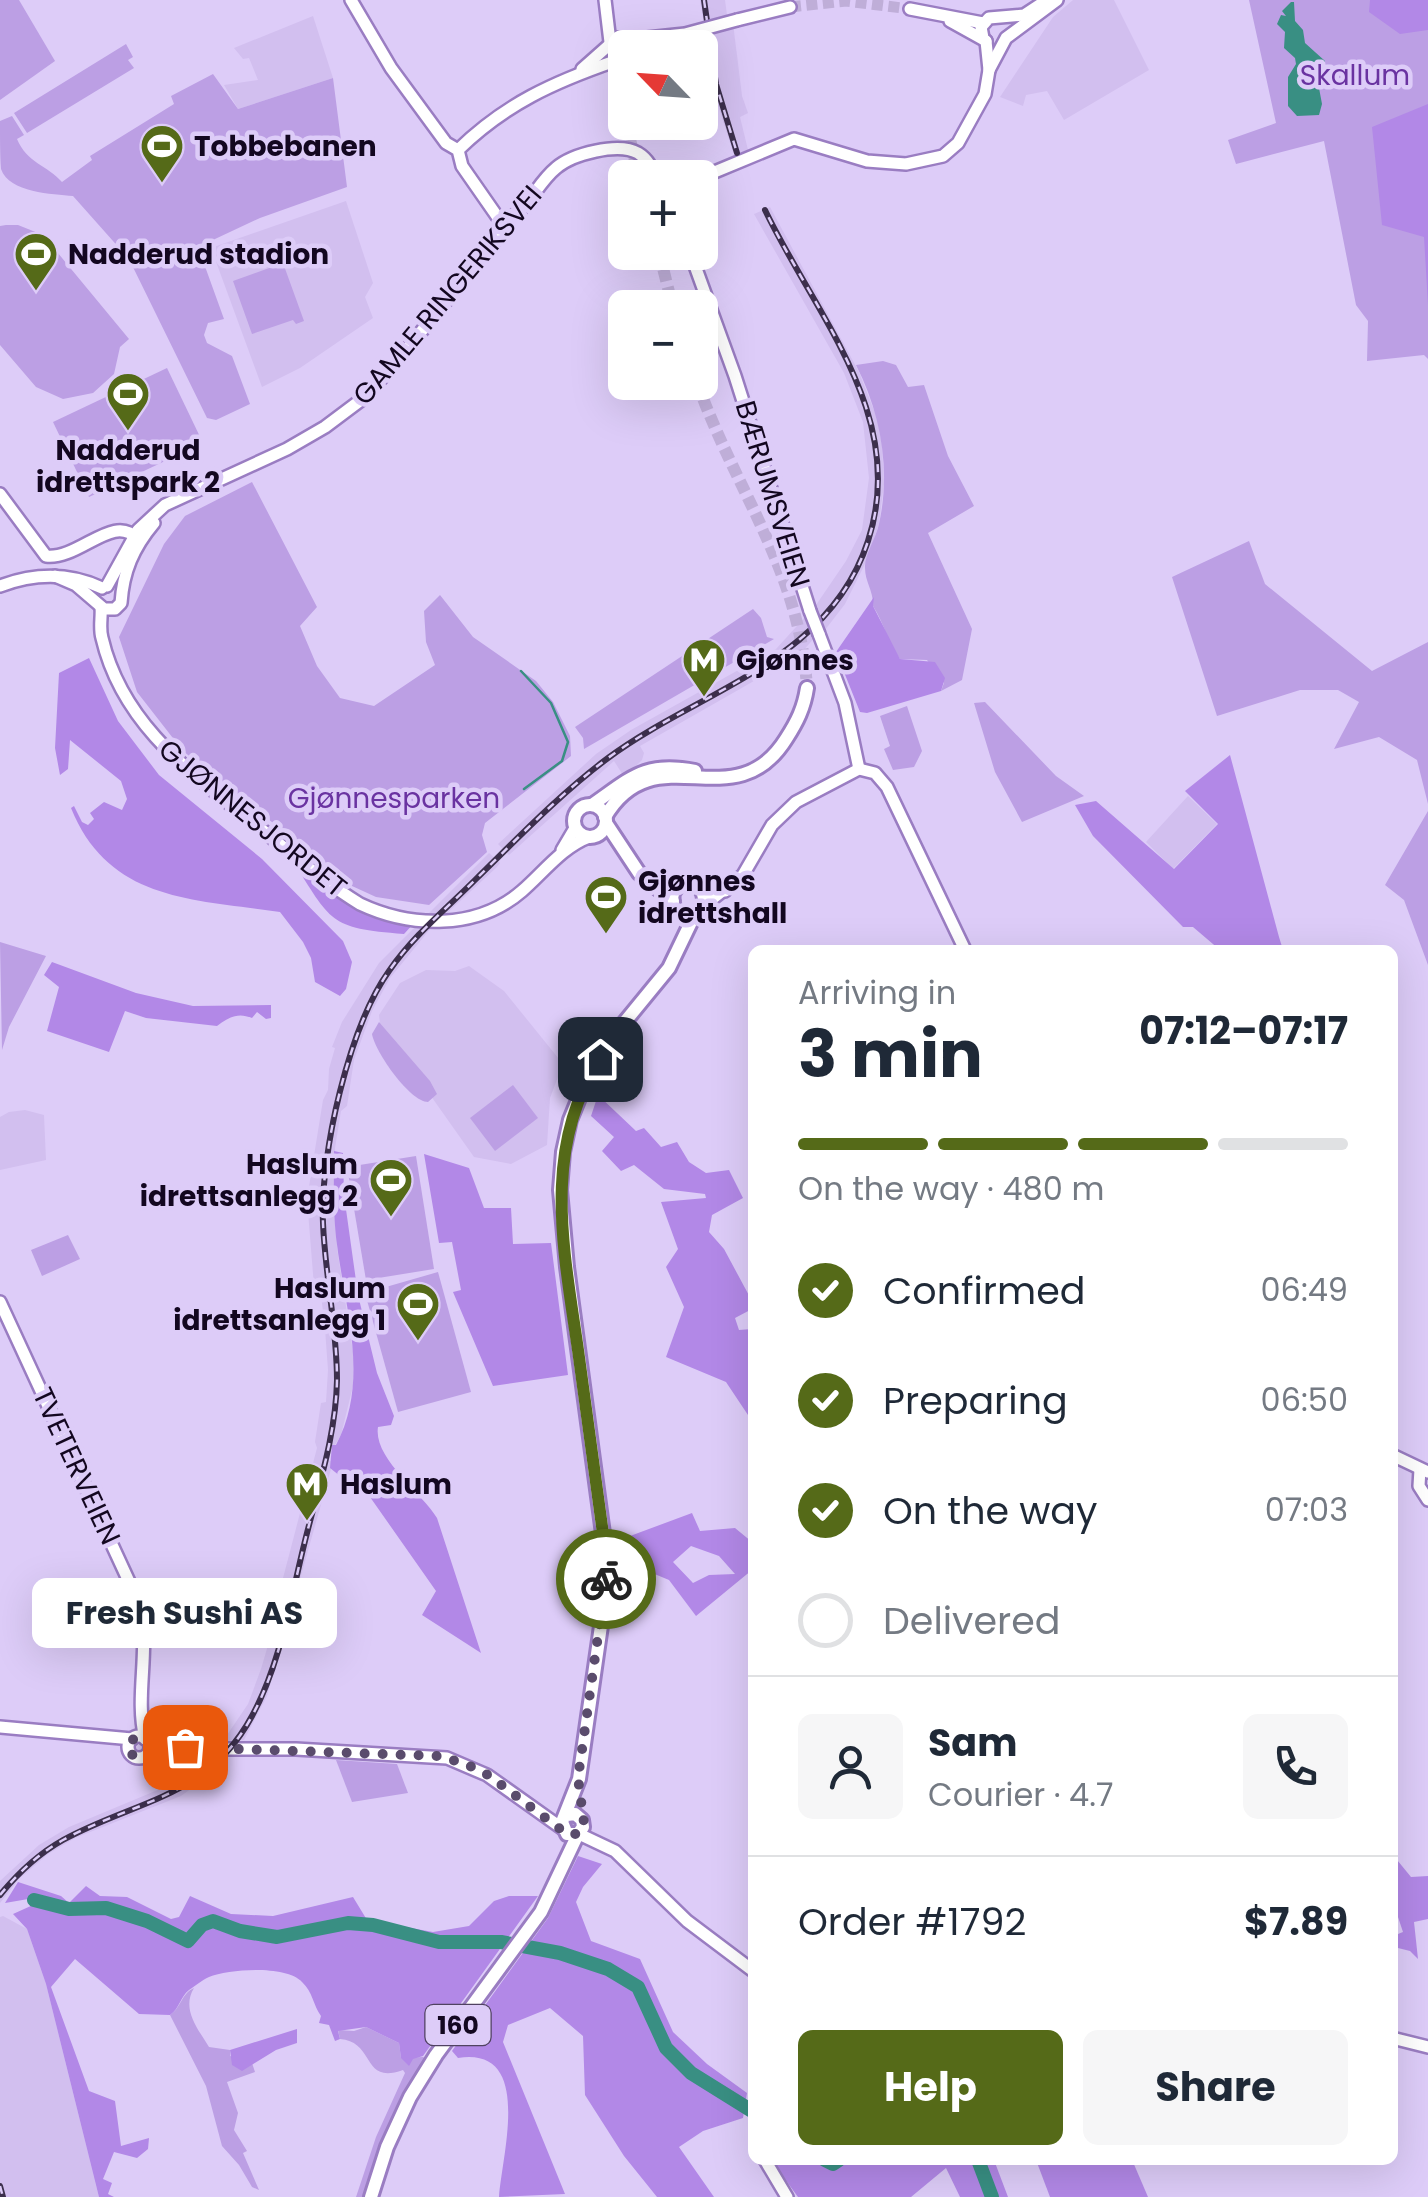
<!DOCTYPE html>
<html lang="en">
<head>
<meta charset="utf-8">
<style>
	body { margin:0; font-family:Poppins,sans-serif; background:#f6f6f7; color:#1f2937; height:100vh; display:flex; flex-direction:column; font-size:38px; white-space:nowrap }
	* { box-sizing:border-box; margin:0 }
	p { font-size:32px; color:#747a83 }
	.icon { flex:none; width:55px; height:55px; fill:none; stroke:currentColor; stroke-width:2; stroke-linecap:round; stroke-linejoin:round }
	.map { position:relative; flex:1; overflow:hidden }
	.panel { position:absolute; left:748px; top:945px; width:650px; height:1220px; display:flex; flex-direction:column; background:#fff; border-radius:15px; box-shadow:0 10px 40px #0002 }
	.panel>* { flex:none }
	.needle { width:65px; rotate:295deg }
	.fabs { position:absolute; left:608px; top:30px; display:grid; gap:20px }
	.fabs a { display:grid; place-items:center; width:110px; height:110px; border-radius:15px; background:#fff; box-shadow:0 10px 40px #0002; font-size:50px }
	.pin { position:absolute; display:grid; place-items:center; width:85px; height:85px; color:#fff; margin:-42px; border-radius:20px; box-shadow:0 5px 15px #0006 }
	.courier { position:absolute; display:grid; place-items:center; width:100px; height:100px; margin:-50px; border:8px solid #556a18; border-radius:50%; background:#fff; color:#222; box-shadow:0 2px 12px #0007 }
	.bubble { position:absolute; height:70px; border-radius:15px; background:#fff; box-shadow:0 10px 40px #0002; font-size:32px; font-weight:700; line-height:70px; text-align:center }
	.headline em { font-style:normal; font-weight:700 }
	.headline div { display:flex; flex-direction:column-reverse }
	.headline { display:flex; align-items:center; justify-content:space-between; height:170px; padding:0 50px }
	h1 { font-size:65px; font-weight:700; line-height:75px }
	.bar { display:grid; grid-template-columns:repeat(4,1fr); gap:15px 10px; align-content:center; height:120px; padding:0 50px }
	.bar i { height:12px; border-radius:8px; background:#e0e1e3 }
	.bar .selected { background:#556a18 }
	.bar p { grid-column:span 4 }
	.line { display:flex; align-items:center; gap:25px; padding:0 50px; border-top:2px solid #e0e1e3 }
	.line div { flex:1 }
	.round { display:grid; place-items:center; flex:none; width:105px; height:105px; border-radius:15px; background:#f6f6f7 }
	ol { padding:0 50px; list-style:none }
	li { display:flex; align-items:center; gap:30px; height:110px }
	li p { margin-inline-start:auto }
	li .icon { padding:10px; border-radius:50%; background:#556a18; color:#fff; stroke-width:4 }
	li:last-child { color:#747a83 }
	li i { width:55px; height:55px; border:5px solid #e0e1e3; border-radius:50% }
	.action { display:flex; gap:20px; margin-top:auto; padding:20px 50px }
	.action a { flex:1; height:115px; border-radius:15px; background:#556a18; color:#fff; font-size:40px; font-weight:700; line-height:115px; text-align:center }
	.action a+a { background:#f6f6f7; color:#1f2937 }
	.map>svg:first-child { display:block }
	.built { fill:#d2bfef }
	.green { fill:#bc9fe4 }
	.forest { fill:#b288e7; fill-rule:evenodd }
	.water { fill:#398f83 }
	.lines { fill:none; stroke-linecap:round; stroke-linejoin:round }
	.stream { stroke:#398f83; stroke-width:2.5 }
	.river { stroke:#398f83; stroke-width:14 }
	.secondary-tunnel { stroke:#bfaed8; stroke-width:11; stroke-dasharray:11 5.5; stroke-linecap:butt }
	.primary-tunnel { stroke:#bfaed8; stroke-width:12; stroke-dasharray:12 6; stroke-linecap:butt }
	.secondary-casing { stroke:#9a7dc2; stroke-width:16 }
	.primary-casing { stroke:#9a7dc2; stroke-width:18 }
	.secondary { stroke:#fff; stroke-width:11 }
	.primary { stroke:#fff; stroke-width:12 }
	.rail-casing { stroke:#3c2f4c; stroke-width:6 }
	.rail { stroke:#ddccf8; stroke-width:2.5; stroke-dasharray:8; stroke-linecap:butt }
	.secondary-bridge-casing { stroke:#9a7dc2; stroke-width:16; stroke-linecap:butt }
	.secondary-bridge { stroke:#fff; stroke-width:11 }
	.done { stroke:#5a4c6c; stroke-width:10; stroke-dasharray:0 18 }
	.route { stroke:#556a18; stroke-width:12 }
	.labels { text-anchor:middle; stroke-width:9; stroke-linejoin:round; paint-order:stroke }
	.shield { fill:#ddccf8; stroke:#504261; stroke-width:2.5 }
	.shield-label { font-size:25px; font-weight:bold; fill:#130720 }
	.park-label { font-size:28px; fill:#6a33a1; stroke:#ddccf8 }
	.poi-label { font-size:28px; font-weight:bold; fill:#130720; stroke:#ddccf8; text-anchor:start }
	.street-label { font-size:28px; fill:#130720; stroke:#ddccf8 }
</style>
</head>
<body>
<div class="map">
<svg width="1428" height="2197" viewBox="0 0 1428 2197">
	<rect width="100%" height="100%" fill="#ddccf8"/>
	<g class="built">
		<polygon points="700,0 725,0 727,15 732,15 742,96 748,113 740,117 748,150 734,155 717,102"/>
		<polygon points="1073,0 1114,0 1149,70 1064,120 1047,91 1026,95 1023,106 1000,97 1053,17"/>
		<polygon points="313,16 333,78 238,109 224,85 258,80 249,58 243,59 234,48"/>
		<polygon points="346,201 373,283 365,297 373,318 300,368 262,387 211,248"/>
		<polygon points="770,207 859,372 877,418 882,445 884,484 879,524 868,558 845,604 825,630 823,628 802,652 765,670 766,674 640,746 644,753 642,760 632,770 623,775 614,761 509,855 498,844 596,754 631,730 776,649 816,605 846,561 862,530 869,478 863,422 844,373 754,214"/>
		<polygon points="1188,796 1217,824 1173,869 1146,842"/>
		<polygon points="489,853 500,863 497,867 446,914 429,913"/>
		<polygon points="416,926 431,928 390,978 372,1011 354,1060 347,1106 341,1111 335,1148 337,1248 354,1358 353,1386 341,1435 335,1445 332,1445 328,1460 333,1462 267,1696 244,1740 223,1741 248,1704 261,1669 286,1584 282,1582 317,1448 315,1442 321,1403 326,1402 328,1370 325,1329 320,1286 314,1286 307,1199 323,1100 328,1090 329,1069 335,1048 332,1047 342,1022 379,963"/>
		<polygon points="469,966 504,991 563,1064 550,1098 547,1145 511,1164 474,1157 380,1024 379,1015 400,983 426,970 455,971"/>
		<polygon points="25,1110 44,1115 46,1160 0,1170 0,1117 9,1112"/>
		<polygon points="210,1756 227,1757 215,1771 181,1796 75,1838 48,1854 19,1879 0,1903 0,1881 39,1845 69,1827 172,1784"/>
		<polygon points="3,1916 27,1929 46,1984 99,2197 0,2197 0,1917"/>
	</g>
	<g class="green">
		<polygon points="0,0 19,0 55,61 0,100"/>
		<polygon points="1249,0 1428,0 1428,359 1424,355 1367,361 1368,321 1356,305 1324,141 1236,164 1228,140 1276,123"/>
		<polygon points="126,44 133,57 128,60 134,68 27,133 14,113"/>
		<path d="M213,74L238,109L333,78L347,187L260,218L198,247L224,319L208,323L204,335L207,343L232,356L250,404L216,420L207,418L129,259L73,196C53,194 9,193 1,169C0,155 0,136 0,121L12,116L24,135L17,139C27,163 47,165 62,182L92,160L90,156L174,104L171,96Z"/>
		<polygon points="6,225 18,225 43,235 129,339 120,347 114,374 93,393 63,399 36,387 0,345 0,226"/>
		<polygon points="283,263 304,321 296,324 293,320 252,334 233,281"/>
		<path d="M883,361L896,365L908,387L924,385L948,456L974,506L928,533L972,629L962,680L941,691L944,683L927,660L900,659C888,643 884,623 873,606C874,592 865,582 865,568C864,556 876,538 879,524C891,470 881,414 856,365Z"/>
		<polygon points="167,368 203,443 89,497 53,422"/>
		<polygon points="252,482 317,607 300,626 317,666 340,698 374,706 435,665 426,642 424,611 440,595 473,637 536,681 553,702 570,736 571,756 485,823 482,835 487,852 429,905 376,897 352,886 183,751 137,692 119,637 164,544 185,516"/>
		<polygon points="1249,541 1265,584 1372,671 1428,642 1428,804 1417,760 1379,737 1334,749 1359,702 1338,690 1300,690 1217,716 1172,577"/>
		<polygon points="753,609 761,618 767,637 774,639 584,749 583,738 575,727"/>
		<polygon points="985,702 1056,776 1084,796 1022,822 995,772 974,703"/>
		<polygon points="907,706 922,751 914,767 893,770 884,749 890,746 880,716"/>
		<polygon points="1428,811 1428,965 1404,900 1385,885"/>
		<polygon points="0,942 46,956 9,1027 2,1050"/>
		<path d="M379,1022L430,1081L437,1094L428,1102C410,1102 375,1052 372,1034Z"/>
		<polygon points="513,1085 538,1118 495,1151 470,1118"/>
		<polygon points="416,1156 434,1269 366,1280 347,1167"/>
		<polygon points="68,1235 80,1259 42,1276 31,1250"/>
		<polygon points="438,1272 471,1392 398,1412 365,1293"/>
		<polygon points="336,1760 397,1764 408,1793 352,1802"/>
		<path d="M194,1988C181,2009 198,2029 209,2047L230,2050V2056L252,2063L255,2072L227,2082L238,2113L234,2130L247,2151L243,2153L259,2190L252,2187L239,2165L222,2146L206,2086L170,2015C181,2008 181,1994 194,1988Z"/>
		<path d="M366,2027L399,2043L401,2058L423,2057L427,2059L388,2131L365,2197H356L376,2137L405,2073L403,2070C361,2085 376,2042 340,2039L338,2030L354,2031Z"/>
	</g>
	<g class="forest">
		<polygon points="1370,0 1428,0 1428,30 1400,34 1369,12"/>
		<polygon points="1428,104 1428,305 1424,237 1382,225 1372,127"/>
		<polygon points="874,597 873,606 900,659 935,662 945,678 941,691 867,713 860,712 836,652"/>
		<path d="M89,658L118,721L159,775L262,859L343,941L352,962L346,989L340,996L315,982L311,958L303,942L280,912C194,899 109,902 71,808L74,806L82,822L88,825L94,819L90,813L104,802L122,810L127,799L121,781L70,740L68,769L60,775L55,748L59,673Z"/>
		<polygon points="1230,755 1279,937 1283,950 1220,950 1193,927 1183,927 1093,836 1075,805 1096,801 1174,869 1218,824 1185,791"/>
		<path d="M292,860C334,893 359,917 414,923L404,934C328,928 332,922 292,860Z"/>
		<path d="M52,962L136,993L193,1006L271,1005V1018L266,1019L257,1012L252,1018C238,1012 229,1017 217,1026L146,1018L125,1011L109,1052L47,1031L59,987L44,975Z"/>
		<polygon points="598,1095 636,1131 644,1128 661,1147 677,1142 689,1162 706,1173 729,1170 743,1198 712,1215 709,1232 724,1249 752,1301 752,1309 735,1318 739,1330 752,1329 752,1421 726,1382 666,1357 684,1307 666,1267 678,1249 661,1202 706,1198 705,1194 664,1189 634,1165 621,1171 602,1151 614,1137 591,1116"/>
		<path d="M334,1151L343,1153L344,1195L358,1295L377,1373L394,1416L391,1425L378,1427C373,1458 421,1492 437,1518L481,1653L422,1615L436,1591L363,1487L350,1484L330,1468L332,1445H336C371,1379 344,1307 336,1237C333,1209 334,1180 334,1151Z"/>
		<polygon points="424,1154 469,1168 484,1208 511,1208 513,1244 551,1243 568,1375 493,1386 453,1292 461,1290 452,1242 439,1243"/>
		<path d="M692,1513L700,1531L735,1528L752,1542V1570L696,1616L669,1580L623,1561L622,1539ZM691,1546L719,1556L735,1574L709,1575L693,1583L673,1562Z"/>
		<polygon points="1393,1855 1411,1877 1428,1876 1428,1919 1414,1922 1418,1959 1410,1951 1394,1947 1393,1936 1403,1932 1393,1902"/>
		<path d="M578,1856L602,1864L583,1887L576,1902L591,1941L640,1959L673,2032L707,2064L747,2093L743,2118L703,2131L679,2147L714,2197H657L624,2156L585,2095L583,2036L550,2008L508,2025L503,2042L565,2194L499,2197C502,2154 534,2046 458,2058L452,2051L548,1918Z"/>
		<path d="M18,1882L61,1896L69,1903L86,1886L100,1896L127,1897L171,1919L179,1917L190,1896L231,1914L273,1916L353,1897L367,1920L433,1932L469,1926L494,1901L509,1896H538L423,2056L413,2059L409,2066L401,2058L399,2043L366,2027L338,2031L340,2039L335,2041L329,2025L319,2023L321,2016C313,2005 313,1992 302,1982C286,1965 229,1969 209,1977C202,1980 195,1986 189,1990C180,1997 180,2008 170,2015L139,2014L75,1959L51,1987L89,2091L115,2101L121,2146L149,2138L148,2149L137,2158L114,2152L103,2179L112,2183L108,2194L114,2197H99L46,1984L27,1929L13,1914L33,1905L34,1898L5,1903Z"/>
		<polygon points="297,2029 297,2043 276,2050 242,2071 232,2065 230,2050"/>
		<polygon points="771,2160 994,2160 1008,2197 960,2197 946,2168 911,2197 798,2197"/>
		<polygon points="1036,2160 1133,2162 1148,2197 1050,2197"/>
	</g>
	<polygon class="water" points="1291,2 1294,2 1295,21 1303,30 1305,43 1325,61 1324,78 1319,88 1322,104 1319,115 1297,116 1288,106 1288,77 1296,64 1295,58 1284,48 1285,32 1277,24 1281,15 1286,16 1282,11"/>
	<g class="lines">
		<polyline class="stream" points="521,671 551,703 568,742 562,761 524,789"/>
		<g class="river">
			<polyline points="34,1900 69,1909 106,1908 147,1921 188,1941 202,1925 213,1921 240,1931 277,1937 348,1923 373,1925 439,1942 501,1942 560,1953 608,1969 638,1987 666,2048 691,2073 752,2111"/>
			<polyline points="825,2160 833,2164 839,2160"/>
			<polyline points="978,2160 992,2197"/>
		</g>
		<polyline class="secondary-tunnel" points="790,7 846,1 910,9"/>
		<g class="primary-tunnel">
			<polyline points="610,37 625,119"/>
			<polyline points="626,122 639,178"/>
			<polyline points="659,252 673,308"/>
			<path d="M697,382C735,490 800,570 807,688"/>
		</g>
		<defs>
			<g id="secondary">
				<polyline points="351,0 391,68 446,143 458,150 462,166 501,222"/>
				<polyline points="605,0 610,42"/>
				<polyline points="910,9 983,23"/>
				<polyline points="737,20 790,7"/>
				<polyline points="950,21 986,41"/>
				<polyline points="983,38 981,27 989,18 1024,15 1047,0"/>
				<polyline points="628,40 685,34"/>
				<polyline points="582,69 617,38 628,40 632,48"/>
				<polyline points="989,70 1006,38 1057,0"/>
				<path d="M458,150C505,104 554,82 615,61"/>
				<polyline points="700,178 794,139 867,161 906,164 943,156 958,143 985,94 989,70 986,41"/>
				<path d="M501,222C528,213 535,185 556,168C572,154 618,142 638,153C648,159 652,168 656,178"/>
				<polyline points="690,252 735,376 810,611"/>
				<path d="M0,494L46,556C79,560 114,512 137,539"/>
				<path d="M55,576L76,585L104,609H115L121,603C123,572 133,548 154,523"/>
				<path d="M0,586C35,573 68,572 102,588"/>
				<polyline points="107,586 138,530 165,505 287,449 325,427 361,400 394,365 496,240 501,222"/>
				<path d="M101,607C102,617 99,628 102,638C122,724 190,772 255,824C289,851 322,881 360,904C411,928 477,930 522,891C543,873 562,847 589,837"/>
				<polyline points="819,634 845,703 859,769"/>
				<polyline points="562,850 575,828"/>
				<polyline points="700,889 725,891"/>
				<polyline points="702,907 743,875 772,825 796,802 859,769 875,773 887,787 965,950"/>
				<path d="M0,1302L138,1601C152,1647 134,1693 145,1739"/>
				<polyline points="1392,1455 1428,1472"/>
				<polyline points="1420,1469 1419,1486 1428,1500"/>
				<polyline points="0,1727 132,1739"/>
				<circle cx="139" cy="1747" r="11"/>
				<polyline points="148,1741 195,1749 296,1749 447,1758 487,1775 563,1829"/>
				<polyline points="579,1834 615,1851 687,1921 752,1970"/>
				<polyline points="1392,2038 1428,2047"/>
				<polyline points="765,2160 787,2197"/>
			</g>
			<g id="primary">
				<circle cx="590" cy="821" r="16"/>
				<path d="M592,805C631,778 645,761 695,771"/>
				<path d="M605,817C655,732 734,822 786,739C797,722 804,708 807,688"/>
				<polyline points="606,823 639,873 673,901"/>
				<circle cx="688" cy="899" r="16"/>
				<polyline points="601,1051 669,968 695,914"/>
				<polyline points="567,1815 575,1814 582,1820 583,1827 578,1834 567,1834 562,1822 579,1779 603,1612 604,1541 567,1267 560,1190 563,1152 570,1120 583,1088 605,1047"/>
				<polyline points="371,2197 387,2147 410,2097 436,2055 541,1912 578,1834"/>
			</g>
		</defs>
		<use href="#secondary" class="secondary-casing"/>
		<use href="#primary" class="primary-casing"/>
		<use href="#secondary" class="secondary"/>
		<use href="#primary" class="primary"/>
		<defs>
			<g id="rail">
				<polyline points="704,0 716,84 737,153"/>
				<path d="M0,1895C18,1873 38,1854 63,1840C136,1800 208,1798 252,1716C280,1665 290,1602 304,1545C317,1491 336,1436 337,1380C337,1327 325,1275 323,1223C320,1153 349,1027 389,971C413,936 446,909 476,879C518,838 561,793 608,758C700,690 829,662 868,541C909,416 815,315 765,210"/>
				<polyline points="0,2186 3,2197"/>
			</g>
		</defs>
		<use href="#rail" class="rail-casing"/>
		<use href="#rail" class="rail"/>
		<defs>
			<g id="secondary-bridge">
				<polyline points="685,34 737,20"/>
				<polyline points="810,611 819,634"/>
			</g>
		</defs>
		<use href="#secondary-bridge" class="secondary-bridge-casing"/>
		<use href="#secondary-bridge" class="secondary-bridge"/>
	</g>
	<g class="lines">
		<polyline class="done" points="185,1747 165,1746 138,1737 130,1741 131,1754 138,1758 207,1748 439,1756 466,1764 488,1775 567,1834 578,1834 584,1823 578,1778 606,1579"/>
		<path class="route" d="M600,1059C541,1149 564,1251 578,1350C587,1414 596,1478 604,1541L606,1579"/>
	</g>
	<defs>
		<symbol id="stadium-pin" viewBox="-11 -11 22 30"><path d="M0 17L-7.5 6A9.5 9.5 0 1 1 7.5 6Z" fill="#556a18" stroke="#ddccf8"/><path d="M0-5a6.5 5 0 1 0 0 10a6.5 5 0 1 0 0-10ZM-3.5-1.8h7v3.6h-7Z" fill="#fff"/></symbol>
		<symbol id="metro-pin" viewBox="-11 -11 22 30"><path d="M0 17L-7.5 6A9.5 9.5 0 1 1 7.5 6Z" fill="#556a18" stroke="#ddccf8"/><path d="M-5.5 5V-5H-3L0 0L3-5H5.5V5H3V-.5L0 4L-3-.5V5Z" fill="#fff"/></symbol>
	</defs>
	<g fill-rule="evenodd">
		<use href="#stadium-pin" x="137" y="121" width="50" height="68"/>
		<use href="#stadium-pin" x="11" y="229" width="50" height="68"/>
		<use href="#stadium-pin" x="103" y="369" width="50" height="68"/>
		<use href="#metro-pin" x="679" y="635" width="50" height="68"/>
		<use href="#stadium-pin" x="581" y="872" width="50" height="68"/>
		<use href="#stadium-pin" x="366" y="1155" width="50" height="68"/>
		<use href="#stadium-pin" x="393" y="1279" width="50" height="68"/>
		<use href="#metro-pin" x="282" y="1459" width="50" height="68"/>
	</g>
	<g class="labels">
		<rect class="shield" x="425.5" y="2005" width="65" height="40" rx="8"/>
		<g class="shield-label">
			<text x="458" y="2034">160</text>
		</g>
		<g class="park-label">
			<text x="1355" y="85">Skallum</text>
			<text x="394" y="808">Gjønnesparken</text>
		</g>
		<g class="poi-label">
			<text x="194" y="156">Tobbebanen</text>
			<text x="68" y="264">Nadderud stadion</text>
			<text x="128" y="460" text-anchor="middle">Nadderud<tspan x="128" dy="32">idrettspark 2</tspan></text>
			<text x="736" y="670">Gjønnes</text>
			<text x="638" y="891">Gjønnes<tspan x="638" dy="32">idrettshall</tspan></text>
			<text x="358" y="1174" text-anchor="end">Haslum<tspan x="358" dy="32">idrettsanlegg 2</tspan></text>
			<text x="386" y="1298" text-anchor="end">Haslum<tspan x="386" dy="32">idrettsanlegg 1</tspan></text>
			<text x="340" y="1494">Haslum</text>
		</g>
		<g class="street-label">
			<text transform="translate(447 295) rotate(-50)" y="10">GAMLE RINGERIKSVEI</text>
			<text transform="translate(773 494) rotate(73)" y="10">BÆRUMSVEIEN</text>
			<text transform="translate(253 818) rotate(39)" y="10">GJØNNESJORDET</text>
			<text transform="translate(77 1466) rotate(65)" y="10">TVETERVEIEN</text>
		</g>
	</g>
</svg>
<div class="fabs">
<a><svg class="needle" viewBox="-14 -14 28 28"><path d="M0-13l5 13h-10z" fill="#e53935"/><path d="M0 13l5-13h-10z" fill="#747a83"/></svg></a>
<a>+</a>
<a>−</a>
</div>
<div class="pin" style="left:185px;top:1747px;background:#ea580c"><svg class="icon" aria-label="bag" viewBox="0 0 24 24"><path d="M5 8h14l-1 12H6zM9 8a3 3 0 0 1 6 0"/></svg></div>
<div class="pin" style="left:600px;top:1059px;background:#1f2937"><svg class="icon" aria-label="home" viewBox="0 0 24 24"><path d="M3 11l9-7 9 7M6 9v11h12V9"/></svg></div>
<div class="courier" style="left:606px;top:1579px"><svg class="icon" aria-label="bike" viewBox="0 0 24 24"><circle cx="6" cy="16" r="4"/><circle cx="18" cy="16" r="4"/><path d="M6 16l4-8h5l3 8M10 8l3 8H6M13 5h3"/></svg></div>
<div class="bubble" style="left:32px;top:1578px;width:305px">Fresh Sushi AS</div>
<section class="panel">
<div class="headline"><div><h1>3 min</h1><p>Arriving in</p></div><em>07:12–07:17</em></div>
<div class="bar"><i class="selected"></i><i class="selected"></i><i class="selected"></i><i></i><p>On the way · 480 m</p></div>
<ol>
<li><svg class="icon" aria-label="check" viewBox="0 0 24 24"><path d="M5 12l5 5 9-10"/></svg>Confirmed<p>06:49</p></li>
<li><svg class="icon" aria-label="check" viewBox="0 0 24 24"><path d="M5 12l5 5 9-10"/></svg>Preparing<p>06:50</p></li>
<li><svg class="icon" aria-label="check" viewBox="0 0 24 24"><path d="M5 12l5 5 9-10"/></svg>On the way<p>07:03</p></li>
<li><i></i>Delivered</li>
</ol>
<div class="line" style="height:180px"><a class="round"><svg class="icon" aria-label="person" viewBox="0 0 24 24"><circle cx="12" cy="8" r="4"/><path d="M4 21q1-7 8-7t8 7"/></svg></a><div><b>Sam</b><p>Courier · 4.7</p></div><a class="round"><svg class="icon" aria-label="phone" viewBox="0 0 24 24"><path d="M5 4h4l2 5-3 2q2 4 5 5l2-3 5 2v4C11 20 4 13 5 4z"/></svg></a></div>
<div class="line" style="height:130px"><div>Order #1792</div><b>$7.89</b></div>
<div class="action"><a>Help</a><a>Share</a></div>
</section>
</div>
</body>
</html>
